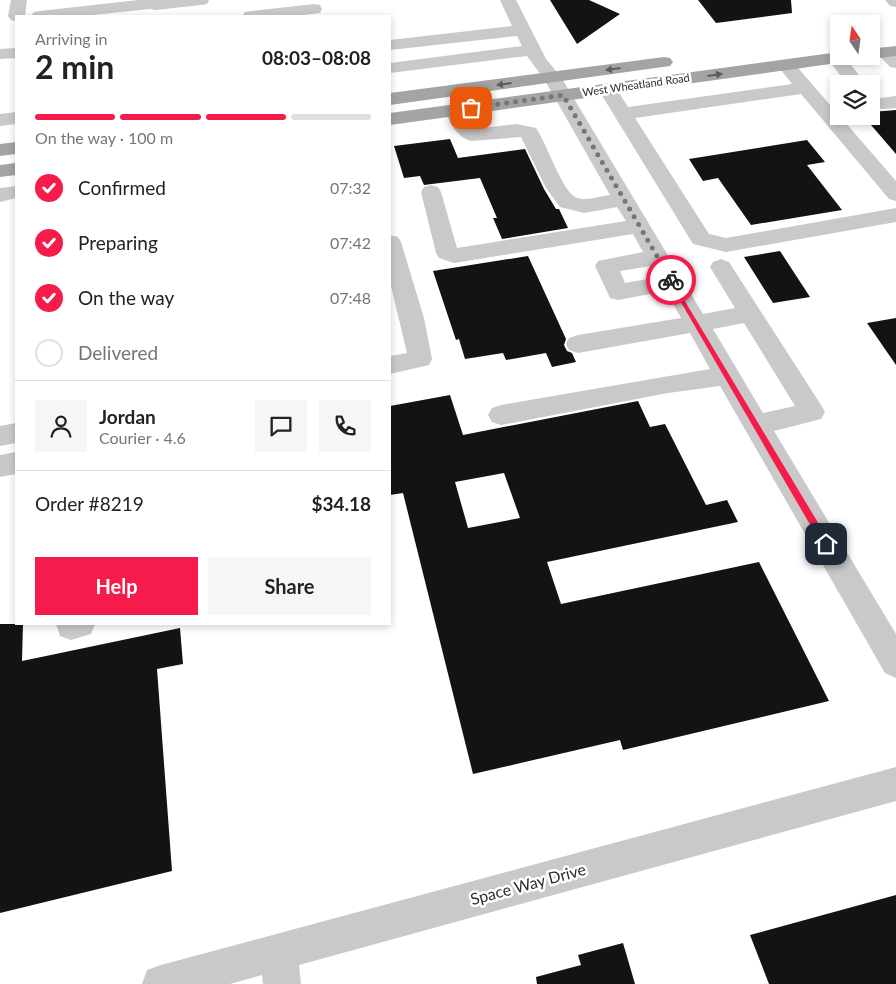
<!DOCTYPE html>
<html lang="en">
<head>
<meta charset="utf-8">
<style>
	body { margin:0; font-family:Lato,sans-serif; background:#f6f6f6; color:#222; height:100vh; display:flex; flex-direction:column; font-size:19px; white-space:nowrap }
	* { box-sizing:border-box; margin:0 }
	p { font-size:16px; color:#767676 }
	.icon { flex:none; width:28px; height:28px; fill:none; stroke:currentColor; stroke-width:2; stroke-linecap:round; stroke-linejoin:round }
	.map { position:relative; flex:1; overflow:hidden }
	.side { position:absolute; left:15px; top:15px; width:376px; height:610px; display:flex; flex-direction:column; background:#fff; border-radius:0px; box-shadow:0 2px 8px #0003 }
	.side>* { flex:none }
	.needle { width:32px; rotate:347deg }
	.tools { position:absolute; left:830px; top:15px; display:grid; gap:10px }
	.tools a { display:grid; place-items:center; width:50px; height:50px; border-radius:0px; background:#fff; box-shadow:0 2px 8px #0003; font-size:25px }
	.pin { position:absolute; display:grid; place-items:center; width:42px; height:42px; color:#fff; margin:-21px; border-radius:10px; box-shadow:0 2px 8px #0006 }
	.courier { position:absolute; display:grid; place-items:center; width:50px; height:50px; margin:-25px; border:4px solid #f51c4c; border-radius:50%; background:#fff; color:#222; box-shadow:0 1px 6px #0007 }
	.overview em { font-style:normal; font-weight:700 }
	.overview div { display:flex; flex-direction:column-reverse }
	.overview { display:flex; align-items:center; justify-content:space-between; height:85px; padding:0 20px }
	h1 { font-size:32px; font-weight:700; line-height:38px }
	.bar { display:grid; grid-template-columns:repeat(4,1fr); gap:8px 5px; align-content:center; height:60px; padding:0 20px }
	.bar i { height:6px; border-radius:4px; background:#e0e0e0 }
	.bar .on { background:#f51c4c }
	.bar p { grid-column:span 4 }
	.line { display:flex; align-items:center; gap:12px; padding:0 20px; border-top:1px solid #e0e0e0 }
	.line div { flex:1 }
	.round { display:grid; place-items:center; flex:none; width:52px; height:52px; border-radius:0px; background:#f6f6f6 }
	ol { padding:0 20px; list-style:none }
	li { display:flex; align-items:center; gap:15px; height:55px }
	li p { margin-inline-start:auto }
	li .icon { padding:5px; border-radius:50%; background:#f51c4c; color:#fff; stroke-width:4 }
	li:last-child { color:#767676 }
	li i { width:28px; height:28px; border:2px solid #e0e0e0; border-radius:50% }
	.primary-button { display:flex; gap:10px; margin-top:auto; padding:10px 20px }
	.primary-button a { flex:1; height:58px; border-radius:0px; background:#f51c4c; color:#fff; font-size:20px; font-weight:700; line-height:58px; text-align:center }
	.primary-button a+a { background:#f6f6f6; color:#222 }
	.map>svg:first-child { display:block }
	.building { fill:#131313; fill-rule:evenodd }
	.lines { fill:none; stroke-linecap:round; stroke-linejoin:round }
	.minor { fill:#c9c9c9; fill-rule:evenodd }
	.major { fill:#a4a4a4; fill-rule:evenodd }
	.oneway { fill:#5c5c5c }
	.route { fill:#f51c4c }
	.done { stroke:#767676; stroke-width:5; stroke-dasharray:0 9 }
	.labels { text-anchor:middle; stroke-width:5; stroke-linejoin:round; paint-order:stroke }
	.far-street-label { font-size:11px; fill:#2c2c2c; stroke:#fff }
	.near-street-label { font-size:16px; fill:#2c2c2c; stroke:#fff }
</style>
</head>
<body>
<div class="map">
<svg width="896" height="984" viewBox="0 0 896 984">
	<rect width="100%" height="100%" fill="#fff"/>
	<g class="building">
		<polygon points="550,0 589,0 620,14 577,44"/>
		<polygon points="698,0 791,0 792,13 716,23"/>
		<polygon points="896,110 896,154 871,125 871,112"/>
		<polygon points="450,139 458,158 525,149 544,189 556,209 559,209 568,228 502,239 493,218 497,218 480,178 424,185 420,176 404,178 394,146"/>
		<polygon points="807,140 825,162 807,165 842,210 751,225 718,178 703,181 689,159"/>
		<polygon points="780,251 810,297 773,303 744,257"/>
		<polygon points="528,256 566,339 564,345 567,351 572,353 576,362 552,367 546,353 506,360 503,353 465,359 459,339 456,340 433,271"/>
		<polygon points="896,318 896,365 867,323"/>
		<path d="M450,395L463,435L638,401L650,427L665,424L706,505L727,500L738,522L547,562L561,604L759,562L829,701L623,750L620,740L473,774L403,493L390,495V406ZM504,473L520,518L468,528L455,482Z"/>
		<polygon points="0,624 23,624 22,661 180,628 183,664 157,669 172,871 0,913"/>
		<polygon points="896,895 896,984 769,984 750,935"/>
		<polygon points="623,943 635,984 537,984 536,977 581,965 578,955"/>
	</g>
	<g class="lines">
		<g class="minor">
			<polygon points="11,0 27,0 25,16 16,16 16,21 11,20 8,16"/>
			<polygon points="138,0 209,0 207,4 201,5 156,10 150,9 83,16 31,16 34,12 40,11"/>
			<path d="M500,0H516L546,59L561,77L703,314L735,308L710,267L713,262L721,259L729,262L821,405L825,412L821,419L774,431L896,634V678L885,673L720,386L668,393L501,425L492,422L488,415L492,408L501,405L710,369L690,333L578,353L569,350L566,344L569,338L578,335L681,318L666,291L618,300L610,298L595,266L598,261L643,252L633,234L454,263L439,258L436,253L421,192L424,187L431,185L438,187L441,192L457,248L626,221L617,207L584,213L560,207L546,188L521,137L471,141C456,137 451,123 444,110L447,106H461L470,124L475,129L516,124L536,128C546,142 562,190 575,197C584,202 600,196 610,195L544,79L527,56L390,73V63L522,46L517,36L390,50V40L512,26ZM651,266L658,277L625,283L620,271ZM744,323L795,406L763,413L713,329Z"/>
			<polygon points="885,0 896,0 896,7 890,6"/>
			<polygon points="314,4 320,5 322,9 320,13 295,16 242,16 245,12 251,11"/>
			<polygon points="885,47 896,53 896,68 890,67 876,52 879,48"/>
			<polygon points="16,48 16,58 0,59 0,49"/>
			<polygon points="836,53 839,53 839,56 844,56 866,84 847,84 827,58 830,54"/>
			<polygon points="786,60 792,61 896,181 896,201 889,199 801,94 635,118 709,234 726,238 896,208 896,222 726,252 693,244 598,89 600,85 614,85 628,107 792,84 777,65 780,61"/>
			<polygon points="871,93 881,98 896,96 896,108 883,109 871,107"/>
			<polygon points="16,112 16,124 0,126 0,114"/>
			<polygon points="16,186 16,198 0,202 0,188"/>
			<polygon points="390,235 398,237 401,242 424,318 432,359 429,365 390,374 390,356 407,353 390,282"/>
			<polygon points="16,423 16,443 0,446 0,426"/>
			<polygon points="16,452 16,474 0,477 0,455"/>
			<polygon points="56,624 95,624 91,634 71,640 60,636"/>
			<polygon points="896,767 896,801 299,965 301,984 263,984 262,975 230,984 142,984 147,970 161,965"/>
		</g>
		<g class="major">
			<polygon points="896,46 896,56 871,59 864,56 871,56 871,49"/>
			<polygon points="839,52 839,56 861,56 858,60 852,61 390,125 390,113"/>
			<polygon points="664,57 670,58 673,62 670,66 390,105 390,93"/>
			<polygon points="16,142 16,154 0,156 0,144"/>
			<polygon points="16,163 16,175 0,177 0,165"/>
		</g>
	</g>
	<defs><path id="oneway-solid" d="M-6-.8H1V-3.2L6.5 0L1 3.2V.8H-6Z" transform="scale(1.25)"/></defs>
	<g class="oneway">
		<use href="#oneway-solid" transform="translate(613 69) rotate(172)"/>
		<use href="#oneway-solid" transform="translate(715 75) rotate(-8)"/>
		<use href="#oneway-solid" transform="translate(504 84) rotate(172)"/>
	</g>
	<polygon class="route" points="671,278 829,541 829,547 823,547 668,280"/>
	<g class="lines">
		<polyline class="done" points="471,108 563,95 671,280"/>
	</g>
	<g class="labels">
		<g class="far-street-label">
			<text transform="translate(636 85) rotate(-8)" y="4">West Wheatland Road</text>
		</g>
		<g class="near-street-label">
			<text transform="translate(528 884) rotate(-15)" y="6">Space Way Drive</text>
		</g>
	</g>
</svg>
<div class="tools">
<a><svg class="needle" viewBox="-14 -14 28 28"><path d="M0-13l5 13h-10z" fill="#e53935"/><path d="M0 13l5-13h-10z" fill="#767676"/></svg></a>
<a><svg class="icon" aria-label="layers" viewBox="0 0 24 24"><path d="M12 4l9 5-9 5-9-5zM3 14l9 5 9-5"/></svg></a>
</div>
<div class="pin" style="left:471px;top:108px;background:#ea580c"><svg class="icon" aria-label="bag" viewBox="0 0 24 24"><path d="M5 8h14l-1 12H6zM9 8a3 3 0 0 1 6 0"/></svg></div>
<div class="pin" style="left:826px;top:544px;background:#1f2937"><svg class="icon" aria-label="home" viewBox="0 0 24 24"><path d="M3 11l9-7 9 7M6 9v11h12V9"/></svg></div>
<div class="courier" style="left:671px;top:280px"><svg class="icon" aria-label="bike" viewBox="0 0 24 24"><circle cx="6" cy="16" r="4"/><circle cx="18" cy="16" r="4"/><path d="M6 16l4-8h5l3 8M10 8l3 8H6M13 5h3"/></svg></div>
<section class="side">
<div class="overview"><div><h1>2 min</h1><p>Arriving in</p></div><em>08:03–08:08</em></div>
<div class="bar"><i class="on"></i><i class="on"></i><i class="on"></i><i></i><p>On the way · 100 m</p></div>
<ol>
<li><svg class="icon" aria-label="check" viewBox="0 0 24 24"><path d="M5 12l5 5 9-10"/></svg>Confirmed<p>07:32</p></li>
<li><svg class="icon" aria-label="check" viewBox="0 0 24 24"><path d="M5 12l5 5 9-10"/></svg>Preparing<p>07:42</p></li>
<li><svg class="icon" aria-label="check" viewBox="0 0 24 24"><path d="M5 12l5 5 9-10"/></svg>On the way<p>07:48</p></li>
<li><i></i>Delivered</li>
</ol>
<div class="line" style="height:90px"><a class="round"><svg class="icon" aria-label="person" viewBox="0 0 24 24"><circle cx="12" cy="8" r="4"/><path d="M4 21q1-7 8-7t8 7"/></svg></a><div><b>Jordan</b><p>Courier · 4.6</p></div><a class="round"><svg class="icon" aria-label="chat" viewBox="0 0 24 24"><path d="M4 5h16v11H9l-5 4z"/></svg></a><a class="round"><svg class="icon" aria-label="phone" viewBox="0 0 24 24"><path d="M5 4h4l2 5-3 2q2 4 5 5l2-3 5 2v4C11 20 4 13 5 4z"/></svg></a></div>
<div class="line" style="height:65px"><div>Order #8219</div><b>$34.18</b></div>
<div class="primary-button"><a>Help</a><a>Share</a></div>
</section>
</div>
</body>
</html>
